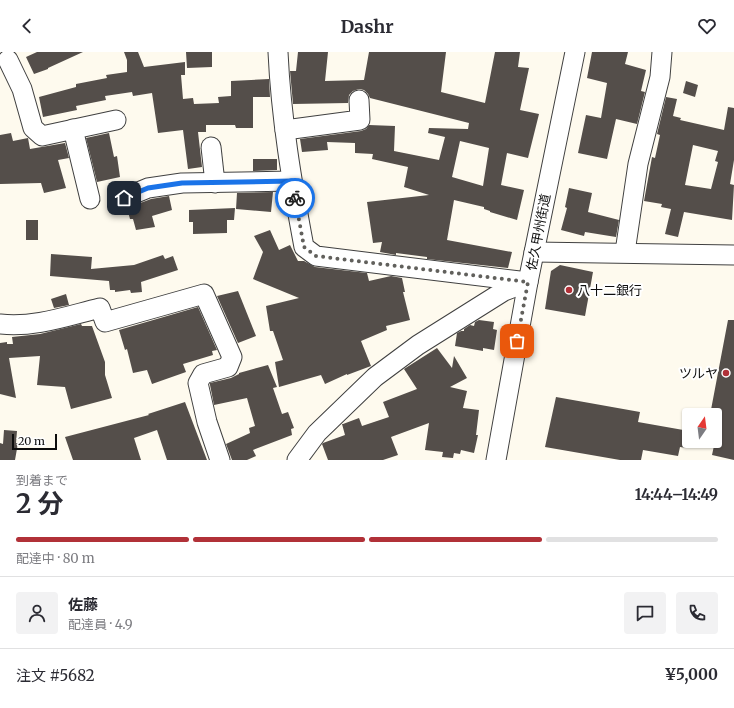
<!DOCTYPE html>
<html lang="ja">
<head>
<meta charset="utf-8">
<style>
	body { margin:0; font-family:Merriweather,"Noto Sans JP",serif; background:#f2f2f3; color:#2b2b33; height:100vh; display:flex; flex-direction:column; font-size:15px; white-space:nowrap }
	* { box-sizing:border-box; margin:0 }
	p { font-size:13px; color:#7c7c81 }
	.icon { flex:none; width:22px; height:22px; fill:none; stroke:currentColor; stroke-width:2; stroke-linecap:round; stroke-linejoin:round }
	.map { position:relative; height:408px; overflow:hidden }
	.panel { display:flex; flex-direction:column; background:#fff; flex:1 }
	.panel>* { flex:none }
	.needle { width:26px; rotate:14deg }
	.controls { position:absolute; left:682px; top:356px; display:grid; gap:8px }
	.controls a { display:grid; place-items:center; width:40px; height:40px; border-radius:4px; background:#fff; box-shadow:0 1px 3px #0004; font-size:20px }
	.scale { position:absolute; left:12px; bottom:10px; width:45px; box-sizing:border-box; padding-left:4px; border:2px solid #0d0d0d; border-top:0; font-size:11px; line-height:14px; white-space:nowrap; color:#0d0d0d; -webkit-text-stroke:3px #fff; paint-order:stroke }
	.pin { position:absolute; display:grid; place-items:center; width:34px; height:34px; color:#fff; margin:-17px; border-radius:8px; box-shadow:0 2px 6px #0006 }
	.courier { position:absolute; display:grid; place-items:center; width:40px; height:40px; margin:-20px; border:3px solid #1a73e8; border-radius:50%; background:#fff; color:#222; box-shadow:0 1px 5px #0007 }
	.summary em { font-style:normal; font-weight:700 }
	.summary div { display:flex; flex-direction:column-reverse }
	.summary { display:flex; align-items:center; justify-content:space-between; height:68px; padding:0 16px }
	h1 { font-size:26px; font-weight:700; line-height:30px }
	.bar { display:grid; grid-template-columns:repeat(4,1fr); gap:6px 4px; align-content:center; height:48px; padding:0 16px }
	.bar i { height:5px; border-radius:3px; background:#e1e1e2 }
	.bar .selected { background:#b13138 }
	.bar p { grid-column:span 4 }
	.line { display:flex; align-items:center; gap:10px; padding:0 16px; border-top:1px solid #e1e1e2 }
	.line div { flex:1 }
	.round { display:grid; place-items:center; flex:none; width:42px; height:42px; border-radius:4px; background:#f2f2f3 }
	header { display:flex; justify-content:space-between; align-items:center; height:52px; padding:0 16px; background:#fff; font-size:18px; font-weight:700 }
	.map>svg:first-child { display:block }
	.building { fill:#544e4a; fill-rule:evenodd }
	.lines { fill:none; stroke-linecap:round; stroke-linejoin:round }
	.minor-casing { stroke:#404040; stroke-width:21 }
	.minor { stroke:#fff; stroke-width:19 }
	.done { stroke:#61605c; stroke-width:4; stroke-dasharray:0 7.2 }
	.route { stroke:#1a73e8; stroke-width:5 }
	.poi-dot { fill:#b13138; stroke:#fff; stroke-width:1.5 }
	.labels { text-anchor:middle; stroke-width:4; stroke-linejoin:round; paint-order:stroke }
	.street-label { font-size:13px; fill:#0d0d0d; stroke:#fff }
	.poi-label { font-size:13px; fill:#0d0d0d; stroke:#fff; text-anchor:start }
</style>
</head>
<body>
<header><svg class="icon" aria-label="back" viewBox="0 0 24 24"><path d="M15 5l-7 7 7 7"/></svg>Dashr<svg class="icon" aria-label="heart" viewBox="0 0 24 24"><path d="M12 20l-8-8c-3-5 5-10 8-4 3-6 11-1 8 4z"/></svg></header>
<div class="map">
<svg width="734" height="408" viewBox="0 0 734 408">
	<rect width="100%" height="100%" fill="#fefaee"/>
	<g class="building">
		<polygon points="37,0 83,0 48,16 48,17 34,22 26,5"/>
		<polygon points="124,0 138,0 144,15 185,10 185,23 181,23 183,47 193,46 194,52 219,51 218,45 231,44 231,29 269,27 270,45 253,45 253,76 236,76 235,73 206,73 206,80 198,80 202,115 188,117 183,78 158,81 152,41 133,44 132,40 105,44 106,48 76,54 77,58 43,65 39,45 76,35 76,32 107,26 106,23 127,20 127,8"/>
		<polygon points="186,0 212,0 212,15 187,16"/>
		<path d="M298,0H328L325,29L364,28L369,0H446L441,40L485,51L495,0H520L518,15L529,16L520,58L539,62L528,106L507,101L501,133L524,138L517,168L490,160V159L484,157V155L454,148L447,188L512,200L508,216L427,207V205L396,201V203L380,200L382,190L373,191L367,150L429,143L404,135L408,115L372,107L373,102L355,101V91L327,90L328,98L302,100L300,87L361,79L366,77L369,73L395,74L394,99L439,108L445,85L428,81L429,76L468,77L469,71L370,46L368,42L364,38L359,37L353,39L349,43L348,51L293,52L290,19H296ZM460,89L489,96L483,134L452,125Z"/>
		<polygon points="592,0 628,0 625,12 646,18 641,39 645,40 637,72 616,67 607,107 578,101 586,63 601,66 607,31 587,26"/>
		<polygon points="686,29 698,33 695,45 683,41"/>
		<path d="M666,45L677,47L673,64L681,66L680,68L724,78L728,55L734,56V108L730,132L734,133L732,168L684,160L678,185L665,182L671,157L661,155L662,152L644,149L652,105L655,106L660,83L657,82ZM693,93L718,99L715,109L718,110L711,137L685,133Z"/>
		<polygon points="11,81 13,89 28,86 30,97 65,91 69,106 58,108 66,136 44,141 41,131 0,132 0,83"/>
		<polygon points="109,81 114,105 117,104 120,125 97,130 86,86"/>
		<polygon points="253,107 277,107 277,118 253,119"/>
		<polygon points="569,136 592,141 588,160 619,168 616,185 585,180 584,184 561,178 567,156 565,155"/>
		<polygon points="273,140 271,160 236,157 237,141"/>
		<polygon points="169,144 172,158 152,164 155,175 136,178 133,167 130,167 127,156 151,147"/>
		<polygon points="235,156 234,168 227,168 227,181 193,182 193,170 189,170 189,158"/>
		<rect x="26" y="168" width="12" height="20"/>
		<polygon points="270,178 279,198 290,193 298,209 304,209 315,215 367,221 369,229 391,224 402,226 405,240 403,240 410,268 386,274 387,278 361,289 371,314 347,323 347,322 325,332 321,323 279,335 275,310 283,308 273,279 270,279 266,254 299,246 253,227 263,200 254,184"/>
		<polygon points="51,202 92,205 91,217 134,213 163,203 165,207 173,204 178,218 141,230 142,240 131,241 130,238 115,240 115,238 110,238 109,229 50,224"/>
		<polygon points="560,213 593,220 585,264 545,257 551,219"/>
		<polygon points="238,239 256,284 238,291 217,244"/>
		<polygon points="66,242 69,253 54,256 51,247"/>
		<polygon points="198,255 217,298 212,299 213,303 183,312 186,320 152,332 147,318 133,321 127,297 125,298 119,278"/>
		<polygon points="479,268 494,270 493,277 497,278 494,298 483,296 483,299 455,294 457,281 461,279 464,279 464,277 470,273 474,274 475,270"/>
		<polygon points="728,268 734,268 734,408 712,403 715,389 715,363 710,363"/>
		<polygon points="81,272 82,274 92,274 105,310 105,323 112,346 71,357 65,335 37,333 40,304 9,306 16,346 0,342 0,291 7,290 7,292 13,292 12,285 40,282"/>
		<polygon points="437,296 452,316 454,304 467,326 450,335 467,339 463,356 479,358 476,383 478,383 474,401 461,398 460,402 454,401 453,406 442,405 443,400 425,398 429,371 391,385 398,403 383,408 328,408 322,392 323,391 345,383 342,372 343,372 359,366 362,374 389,365 383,350 417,337 404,317"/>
		<polygon points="268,313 277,335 273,336 282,362 288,360 294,376 291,377 292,383 253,398 256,404 247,408 232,408 226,392 250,381 249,376 255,374 247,346 214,353 210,333 210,331 231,326 239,322 239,321"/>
		<polygon points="556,345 640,360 638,370 689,379 687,396 680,395 678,404 643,398 641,408 620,408 545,395"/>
		<polygon points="185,350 207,408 167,408 157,378 134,386 141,408 73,408 65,385 149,363 148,362"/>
		<polygon points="4,378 17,379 16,391 18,391 15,408 0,408 0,391 3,392"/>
	</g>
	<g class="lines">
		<defs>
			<g id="minor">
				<path d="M278,0C281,66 292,131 304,195L316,204L528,230L504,239L418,293L375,325L317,381L297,408"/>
				<polyline points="8,8 22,37 33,76 42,84 116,68"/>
				<polyline points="73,77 90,147"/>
				<polyline points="285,78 360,68 359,48"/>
				<polyline points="211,95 215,131"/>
				<polyline points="124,146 148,136 182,131 292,129"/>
				<polyline points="534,200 734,203"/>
				<polyline points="625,200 638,112 660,25 662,0"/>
				<path d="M0,272C34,276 67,264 100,256L105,270L204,242L232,305L228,315L203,322L198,331L207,370L220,408"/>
				<polyline points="496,408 528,230 575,0"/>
			</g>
		</defs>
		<use href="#minor" class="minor-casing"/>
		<use href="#minor" class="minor"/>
	</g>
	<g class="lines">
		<polyline class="done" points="295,146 304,195 316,204 528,230 517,289"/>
		<polyline class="route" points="124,146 148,136 182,131 292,129 295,146"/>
	</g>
	<g class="poi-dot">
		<circle cx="569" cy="238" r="4"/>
		<circle cx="726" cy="321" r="4"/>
	</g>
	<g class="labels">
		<g class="street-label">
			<text transform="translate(538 180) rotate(-79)" y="5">佐久甲州街道</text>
		</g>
		<g class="poi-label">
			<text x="577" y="243">八十二銀行</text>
			<text x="718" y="326" text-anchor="end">ツルヤ</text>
		</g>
	</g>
</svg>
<div class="controls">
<a><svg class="needle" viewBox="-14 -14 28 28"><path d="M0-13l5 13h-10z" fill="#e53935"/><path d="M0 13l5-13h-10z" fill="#7c7c81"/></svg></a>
</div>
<div class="scale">20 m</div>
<div class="pin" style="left:517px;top:289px;background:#ea580c"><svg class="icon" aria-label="bag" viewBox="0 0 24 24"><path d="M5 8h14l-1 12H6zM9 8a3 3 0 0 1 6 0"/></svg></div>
<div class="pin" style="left:124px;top:146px;background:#1f2937"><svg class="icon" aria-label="home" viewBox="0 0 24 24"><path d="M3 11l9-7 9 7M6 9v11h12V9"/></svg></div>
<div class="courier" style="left:295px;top:146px"><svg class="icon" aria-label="bike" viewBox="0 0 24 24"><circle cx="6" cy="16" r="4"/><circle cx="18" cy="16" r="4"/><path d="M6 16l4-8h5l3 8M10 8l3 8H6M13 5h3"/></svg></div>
</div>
<section class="panel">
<div class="summary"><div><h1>2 分</h1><p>到着まで</p></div><em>14:44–14:49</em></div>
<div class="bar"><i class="selected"></i><i class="selected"></i><i class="selected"></i><i></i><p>配達中 · 80 m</p></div>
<div class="line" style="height:72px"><a class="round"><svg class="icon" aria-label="person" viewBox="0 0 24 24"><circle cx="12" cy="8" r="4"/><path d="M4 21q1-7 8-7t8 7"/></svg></a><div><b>佐藤</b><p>配達員 · 4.9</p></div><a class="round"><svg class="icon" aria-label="chat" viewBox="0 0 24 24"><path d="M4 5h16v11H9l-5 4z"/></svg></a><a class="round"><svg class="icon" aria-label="phone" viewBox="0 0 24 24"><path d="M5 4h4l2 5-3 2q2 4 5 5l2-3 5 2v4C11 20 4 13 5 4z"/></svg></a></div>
<div class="line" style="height:52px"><div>注文 #5682</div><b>¥5,000</b></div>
</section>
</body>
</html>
